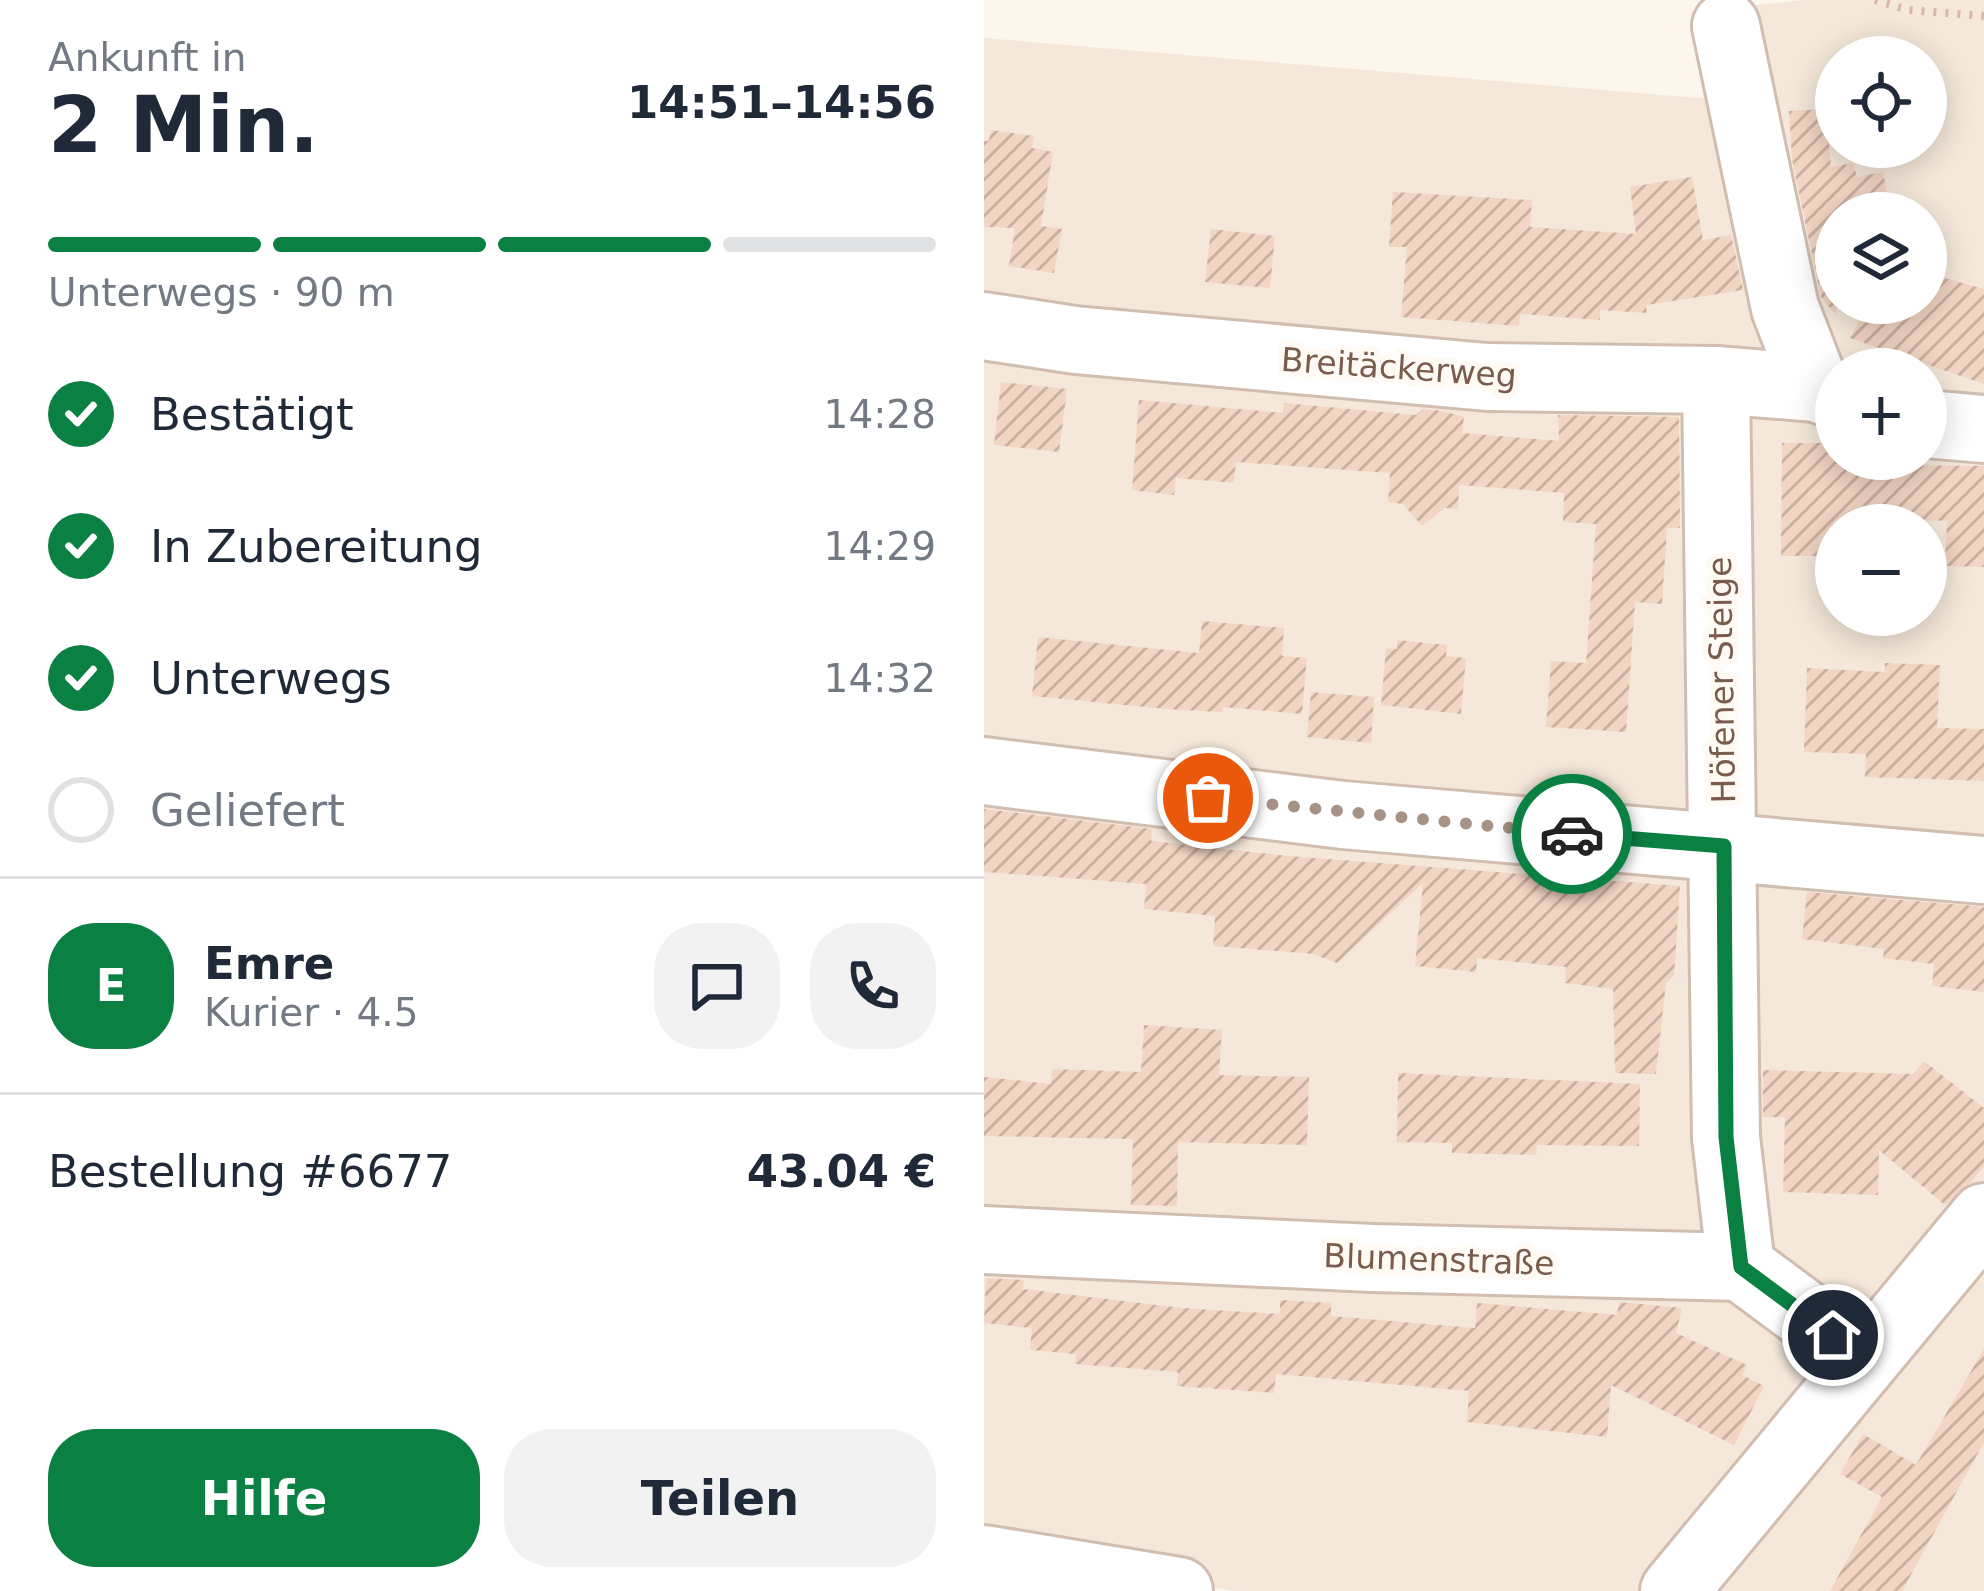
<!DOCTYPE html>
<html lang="de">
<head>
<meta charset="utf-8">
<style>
	body { margin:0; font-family:"DejaVu Sans",sans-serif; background:#f2f2f3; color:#1f2937; height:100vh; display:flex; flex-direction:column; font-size:45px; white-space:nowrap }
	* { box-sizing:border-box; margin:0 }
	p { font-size:39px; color:#747a83 }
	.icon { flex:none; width:66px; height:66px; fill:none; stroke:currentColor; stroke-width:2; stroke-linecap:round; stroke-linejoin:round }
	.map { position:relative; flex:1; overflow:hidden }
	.details { display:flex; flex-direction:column; background:#fff; width:984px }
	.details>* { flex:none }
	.buttons { position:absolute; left:831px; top:36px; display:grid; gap:24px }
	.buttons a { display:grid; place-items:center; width:132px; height:132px; border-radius:50%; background:#fff; box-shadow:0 6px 30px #0003; font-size:60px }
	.pin { position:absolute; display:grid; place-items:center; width:102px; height:102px; color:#fff; margin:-51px; border:6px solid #fff; border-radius:50%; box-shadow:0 3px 12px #0007 }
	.courier { position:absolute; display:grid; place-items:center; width:120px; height:120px; margin:-60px; border:9px solid #0b8043; border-radius:50%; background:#fff; color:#222; box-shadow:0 3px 15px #0007 }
	.overview em { font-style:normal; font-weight:700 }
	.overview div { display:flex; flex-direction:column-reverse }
	.overview { display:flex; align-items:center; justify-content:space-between; height:204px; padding:0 48px }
	h1 { font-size:78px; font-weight:700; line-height:90px }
	.bar { display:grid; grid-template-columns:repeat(4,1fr); gap:18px 12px; align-content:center; height:144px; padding:0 48px }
	.bar i { height:15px; border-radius:9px; background:#e0e1e3 }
	.bar .current { background:#0b8043 }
	.bar p { grid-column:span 4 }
	.line { display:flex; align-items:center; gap:30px; padding:0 48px; border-top:3px solid #e0e1e3 }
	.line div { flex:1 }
	.round { display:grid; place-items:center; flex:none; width:126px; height:126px; border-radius:48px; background:#f2f2f3 }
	ol { padding:0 48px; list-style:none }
	li { display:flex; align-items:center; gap:36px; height:132px }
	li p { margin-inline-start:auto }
	li .icon { padding:12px; border-radius:50%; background:#0b8043; color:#fff; stroke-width:4 }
	li:last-child { color:#747a83 }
	li i { width:66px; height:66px; border:6px solid #e0e1e3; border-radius:50% }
	.action { display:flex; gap:24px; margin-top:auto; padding:24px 48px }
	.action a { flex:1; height:138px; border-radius:48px; background:#0b8043; color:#fff; font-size:48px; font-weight:700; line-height:138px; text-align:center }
	.action a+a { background:#f2f2f3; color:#1f2937 }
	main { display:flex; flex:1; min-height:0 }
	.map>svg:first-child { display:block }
	.residential { fill:#f5e8da; fill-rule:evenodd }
	.building { fill:url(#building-hatch) }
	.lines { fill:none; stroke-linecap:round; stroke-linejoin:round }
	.minor-casing { stroke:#d1beb0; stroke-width:72 }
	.path { stroke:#d9b8a5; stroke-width:8; stroke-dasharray:3 9; stroke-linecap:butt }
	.minor { stroke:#fff; stroke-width:66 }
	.done { stroke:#a89285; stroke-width:12; stroke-dasharray:0 21.6 }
	.route { stroke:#0b8043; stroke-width:15 }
	.labels { text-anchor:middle; stroke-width:12; stroke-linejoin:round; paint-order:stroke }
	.street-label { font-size:33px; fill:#7a5c4d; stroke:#fffaf3 }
</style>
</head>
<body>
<main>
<section class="details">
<div class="overview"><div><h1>2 Min.</h1><p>Ankunft in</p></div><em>14:51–14:56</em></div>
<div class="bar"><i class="current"></i><i class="current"></i><i class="current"></i><i></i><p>Unterwegs · 90 m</p></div>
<ol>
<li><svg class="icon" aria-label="check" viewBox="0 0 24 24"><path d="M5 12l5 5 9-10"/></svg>Bestätigt<p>14:28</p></li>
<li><svg class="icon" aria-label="check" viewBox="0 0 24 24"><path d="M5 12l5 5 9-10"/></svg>In Zubereitung<p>14:29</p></li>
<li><svg class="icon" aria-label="check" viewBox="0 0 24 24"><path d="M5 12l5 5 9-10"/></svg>Unterwegs<p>14:32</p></li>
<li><i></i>Geliefert</li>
</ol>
<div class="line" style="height:216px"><b class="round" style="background:#0b8043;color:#fff">E</b><div><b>Emre</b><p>Kurier · 4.5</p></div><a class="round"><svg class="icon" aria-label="chat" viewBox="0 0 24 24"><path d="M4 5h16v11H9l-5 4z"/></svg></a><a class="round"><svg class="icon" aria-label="phone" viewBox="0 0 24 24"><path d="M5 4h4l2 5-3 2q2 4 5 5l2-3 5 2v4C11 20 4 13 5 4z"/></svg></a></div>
<div class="line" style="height:156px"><div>Bestellung #6677</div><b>43.04 €</b></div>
<div class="action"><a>Hilfe</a><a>Teilen</a></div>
</section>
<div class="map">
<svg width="1000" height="1591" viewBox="0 0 1000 1591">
	<defs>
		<pattern id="building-hatch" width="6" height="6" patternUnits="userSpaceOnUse" patternTransform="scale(3)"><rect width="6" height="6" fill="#f3d5c3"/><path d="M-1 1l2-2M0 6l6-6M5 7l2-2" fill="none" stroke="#cab0a1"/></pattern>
	</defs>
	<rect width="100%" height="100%" fill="#fdf6ec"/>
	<path class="residential" d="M819,0H1000V1591H251L0,1552V38L725,99L762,6ZM852,57H942V147H852ZM852,213H942V303H852ZM852,369H942V459H852ZM852,525H942V615H852Z"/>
	<g class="building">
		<polygon points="842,109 847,167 869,163 873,177 899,172 907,213 852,213 852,315 837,297 808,159 805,111"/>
		<polygon points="7,130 50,136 48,148 69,152 57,226 78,229 70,273 25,266 31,228 0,227 0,141 5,141"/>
		<polygon points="708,177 719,240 747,235 759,290 662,305 663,313 616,310 616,320 536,314 535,326 417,317 423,247 405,247 409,192 548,200 546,227 652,234 646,187"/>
		<polygon points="227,229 291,236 286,288 221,282"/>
		<polygon points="942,273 1000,289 1000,384 866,338 885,303 942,303"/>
		<polygon points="17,382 83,389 75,452 10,445"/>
		<polygon points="155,400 299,413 300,403 432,415 439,409 459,411 480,417 478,433 575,441 574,415 695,417 696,528 683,528 678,604 651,602 642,732 562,727 567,661 602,663 612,524 579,522 580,493 475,485 474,509 461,508 438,526 419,504 404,502 406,473 252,462 250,483 192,478 190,495 148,490"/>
		<polygon points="798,443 852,443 852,459 885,459 884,465 1000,466 1000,567 961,566 963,521 884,518 884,525 852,525 852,556 797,556"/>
		<polygon points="218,621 300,628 298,656 323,658 318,714 239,707 238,712 182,709 48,696 54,637 215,653"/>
		<polygon points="413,640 463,645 462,656 482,658 477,714 397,705 402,648 413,649"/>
		<polygon points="901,663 956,665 953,728 1000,729 1000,781 881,777 882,754 820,752 823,668 901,672"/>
		<polygon points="327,692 390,697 387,743 323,737"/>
		<polygon points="0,809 168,829 167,841 304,856 696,886 690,976 682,983 672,1074 631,1073 629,989 581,983 582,967 493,958 492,972 431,966 439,883 353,963 329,954 229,946 231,916 160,909 162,884 0,872"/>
		<polygon points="823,892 1000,907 1000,992 948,986 950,964 899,958 900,949 818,939"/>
		<polygon points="160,1025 238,1030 235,1075 325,1077 323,1145 194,1142 193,1206 147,1205 149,1139 0,1136 0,1077 67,1084 68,1069 157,1072"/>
		<polygon points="940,1061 1000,1108 1000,1166 987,1182 961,1205 895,1150 894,1195 799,1192 801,1117 779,1117 779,1070 929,1074"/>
		<polygon points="414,1073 656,1084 655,1146 553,1145 552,1155 468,1153 468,1143 413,1142"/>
		<polygon points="2,1278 40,1280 39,1289 198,1308 296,1314 296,1300 347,1303 347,1316 491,1328 493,1303 633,1315 635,1302 698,1308 692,1333 763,1365 758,1375 780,1386 750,1445 627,1385 623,1437 483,1422 485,1391 292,1374 290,1393 193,1386 194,1372 91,1364 92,1354 46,1350 48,1328 0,1323"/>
		<polygon points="1000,1349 1000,1442 918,1591 846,1591 898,1497 856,1474 879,1434 932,1465"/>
	</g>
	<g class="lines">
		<defs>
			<g id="minor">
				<polyline points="742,26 801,308 832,388"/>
				<polyline points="0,326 91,340 503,377 732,380 832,388 852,395"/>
				<polyline points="732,380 742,1137 757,1267"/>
				<polyline points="942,424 1000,429"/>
				<polyline points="0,771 359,815 1000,870"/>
				<polyline points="0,1240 388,1258 757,1267 880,1358"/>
				<polyline points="0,1559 195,1591"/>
				<polyline points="690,1591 1000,1217"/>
			</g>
		</defs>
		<use href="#minor" class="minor-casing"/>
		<polyline class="path" points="891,0 924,10 1000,16"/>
		<use href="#minor" class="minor"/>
	</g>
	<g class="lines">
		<polyline class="done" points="224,798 588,834"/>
		<polyline class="route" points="588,834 740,846 742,1137 757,1267 849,1335"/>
	</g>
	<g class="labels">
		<g class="street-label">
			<text transform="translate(415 367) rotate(4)" y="12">Breitäckerweg</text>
			<text transform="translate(737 680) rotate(-91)" y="12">Höfener Steige</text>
			<text transform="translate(455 1259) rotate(2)" y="12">Blumenstraße</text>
		</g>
	</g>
</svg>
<div class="buttons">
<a><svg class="icon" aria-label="locate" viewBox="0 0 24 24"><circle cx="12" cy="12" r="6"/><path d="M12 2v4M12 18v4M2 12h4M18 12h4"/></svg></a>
<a><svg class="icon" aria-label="layers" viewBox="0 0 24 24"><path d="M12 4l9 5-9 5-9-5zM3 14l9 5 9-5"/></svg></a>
<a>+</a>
<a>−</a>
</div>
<div class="pin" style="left:224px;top:798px;background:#ea580c"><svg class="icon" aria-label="bag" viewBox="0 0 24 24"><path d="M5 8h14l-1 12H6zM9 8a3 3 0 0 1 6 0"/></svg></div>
<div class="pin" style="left:849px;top:1335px;background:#1f2937"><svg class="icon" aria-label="home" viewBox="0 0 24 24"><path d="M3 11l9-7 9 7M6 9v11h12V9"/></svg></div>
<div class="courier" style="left:588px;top:834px"><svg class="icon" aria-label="car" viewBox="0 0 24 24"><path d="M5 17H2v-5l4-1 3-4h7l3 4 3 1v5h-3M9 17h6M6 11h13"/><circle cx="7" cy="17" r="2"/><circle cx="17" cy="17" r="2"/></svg></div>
</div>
</main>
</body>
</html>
